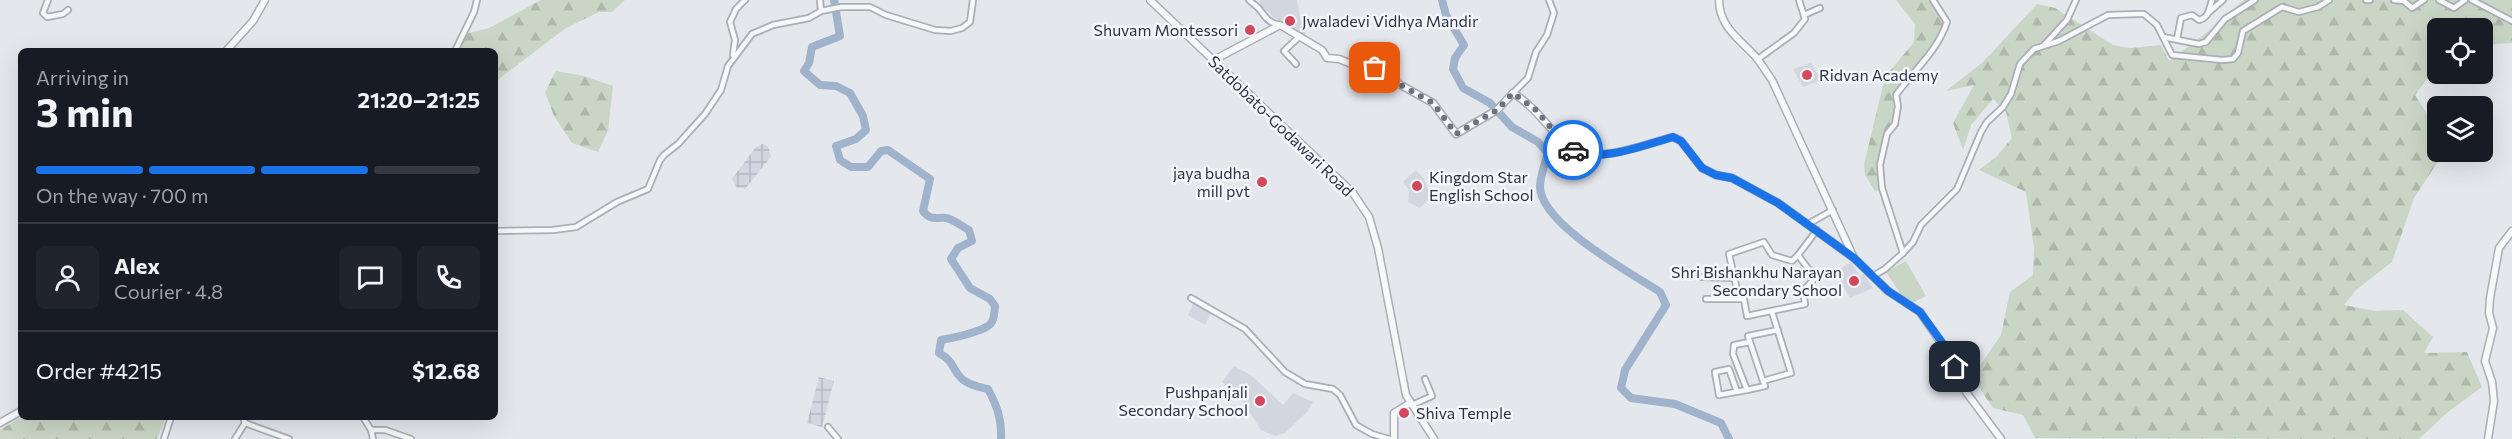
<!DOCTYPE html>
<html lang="en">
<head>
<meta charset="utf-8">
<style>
	body { margin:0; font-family:Commissioner,sans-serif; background:#20242c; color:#f1f3f6; height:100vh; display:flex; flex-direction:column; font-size:22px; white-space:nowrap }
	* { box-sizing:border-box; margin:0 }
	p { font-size:20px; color:#9ea1a6 }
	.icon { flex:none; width:33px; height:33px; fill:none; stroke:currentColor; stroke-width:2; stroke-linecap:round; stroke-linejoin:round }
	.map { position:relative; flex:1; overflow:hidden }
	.drawer { position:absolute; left:18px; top:48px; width:480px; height:372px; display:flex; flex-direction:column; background:#171b24; border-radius:9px; box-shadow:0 6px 24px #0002 }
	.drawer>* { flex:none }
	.fabs { position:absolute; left:2427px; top:18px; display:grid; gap:12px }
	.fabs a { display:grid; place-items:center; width:66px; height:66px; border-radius:9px; background:#171b24; box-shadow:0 6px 24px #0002; font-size:30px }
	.pin { position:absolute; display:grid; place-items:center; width:51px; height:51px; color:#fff; margin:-26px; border-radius:12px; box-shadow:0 3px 9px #0006 }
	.courier { position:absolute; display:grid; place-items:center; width:60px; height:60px; margin:-30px; border:4px solid #1a73e8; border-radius:50%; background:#fff; color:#222; box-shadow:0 2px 8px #0007 }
	.summary em { font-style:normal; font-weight:700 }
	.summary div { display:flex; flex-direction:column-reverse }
	.summary { display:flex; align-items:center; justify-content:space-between; height:102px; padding:0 18px }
	h1 { font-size:39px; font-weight:700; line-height:45px }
	.bar { display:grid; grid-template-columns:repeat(4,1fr); gap:9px 6px; align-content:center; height:72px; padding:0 18px }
	.bar i { height:8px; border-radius:4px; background:#363941 }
	.bar .selected { background:#1a73e8 }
	.bar p { grid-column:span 4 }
	.line { display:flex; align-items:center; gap:15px; padding:0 18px; border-top:2px solid #363941 }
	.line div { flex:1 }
	.round { display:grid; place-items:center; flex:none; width:63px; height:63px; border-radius:9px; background:#20242c }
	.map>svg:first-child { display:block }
	.built { fill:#d2d6de }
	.industrial { fill:url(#industrial-grid) }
	.forest { fill:url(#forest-firs) }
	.park { fill:#c9d6c5 }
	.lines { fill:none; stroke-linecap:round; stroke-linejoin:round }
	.river { stroke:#9fb4cc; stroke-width:8 }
	.minor-casing { stroke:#a9aeb7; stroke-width:8 }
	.tertiary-casing { stroke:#a9aeb7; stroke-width:9 }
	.minor { stroke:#f7f8fa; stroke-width:4.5 }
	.tertiary { stroke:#f7f8fa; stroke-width:6 }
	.done { stroke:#6c737f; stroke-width:6; stroke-dasharray:0 10.8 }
	.route { stroke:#1a73e8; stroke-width:8 }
	.poi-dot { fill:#d1495b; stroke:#f4f6f9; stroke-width:2 }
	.labels { text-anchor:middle; stroke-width:5; stroke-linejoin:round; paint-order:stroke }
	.poi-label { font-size:16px; fill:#2b3445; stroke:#f4f6f9; text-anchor:start }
	.street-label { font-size:16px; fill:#2b3445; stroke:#f4f6f9 }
</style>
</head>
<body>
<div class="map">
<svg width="2512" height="439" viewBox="0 0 2512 439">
	<defs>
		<pattern id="industrial-grid" width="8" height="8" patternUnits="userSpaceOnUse" patternTransform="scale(1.5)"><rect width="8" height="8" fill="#d2d6de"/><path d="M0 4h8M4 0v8" fill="none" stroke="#b4b8c0"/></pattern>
		<pattern id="forest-firs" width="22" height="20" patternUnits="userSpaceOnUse" patternTransform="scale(1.5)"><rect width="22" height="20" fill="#c9d6c5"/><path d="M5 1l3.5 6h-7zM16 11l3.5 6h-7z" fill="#adb8ab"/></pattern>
	</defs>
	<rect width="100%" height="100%" fill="#e4e7ec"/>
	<g class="built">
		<polygon points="1260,0 1297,0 1300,18 1306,26 1306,33 1303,37 1281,24 1260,5"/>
		<polygon points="1811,63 1821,80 1803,87 1793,69"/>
		<polygon points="1416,170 1424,179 1431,197 1420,208 1408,202 1409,190 1403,182"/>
		<polygon points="1851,262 1860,276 1866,272 1869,276 1866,278 1873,288 1850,298 1835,272"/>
		<polygon points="1194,302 1212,311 1205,325 1188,315"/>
		<polygon points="1234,366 1252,376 1283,405 1293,393 1313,402 1308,411 1285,433 1275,436 1261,430 1242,401 1222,382"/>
	</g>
	<g class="industrial">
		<polygon points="762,144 768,146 771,157 745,189 736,187 732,179 756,147"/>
		<polygon points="819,377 834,381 822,427 807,423"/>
	</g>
	<g class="forest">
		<polygon points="541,0 625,0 612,12 599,12 566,28 495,82 495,51 460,51 465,34 489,28"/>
		<polygon points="1896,0 1933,0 1945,25 1929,54 1905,75 1894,94 1893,123 1885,133 1880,153 1879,190 1875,191 1865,175 1864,164 1885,77 1914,42 1915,24"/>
		<polygon points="2244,0 2512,0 2512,43 2483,45 2482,28 2438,28 2437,66 2415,95 2435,126 2438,152 2440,152 2441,157 2414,198 2392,262 2356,290 2344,305 2375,311 2403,310 2433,337 2424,353 2467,352 2482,387 2448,412 2419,439 2035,438 2023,415 1993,408 1972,377 2001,335 2010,292 2033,275 2034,248 2026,192 1979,170 1997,156 2012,138 2006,112 1993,99 1971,125 1963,150 1953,123 1974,85 1946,91 1983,62 2037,4 2055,8 2113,45 2130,48 2161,45 2169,61 2210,30"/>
		<polygon points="556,71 584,76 613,86 608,131 598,152 572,143 554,116 545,92"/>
		<polygon points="21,417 166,417 157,439 0,439 0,430"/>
	</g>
	<polygon class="park" points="1906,261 1926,296 1908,305 1886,272"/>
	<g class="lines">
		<g class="river">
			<path d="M834,0L840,36L812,47L809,63L804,71L820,85L836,86L850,93L863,116L866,130L856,139L836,146L840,160L851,167H868L881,151L888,150L930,179L923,211C931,221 935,217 946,218C953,219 963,227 969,230L972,241L958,248L951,259L970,288L990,299L995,306C994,325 991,326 974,332C963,336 953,338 941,340L939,353C955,362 951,368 961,378C968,385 979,387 988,389C997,406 1002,419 1001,439"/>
			<path d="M1442,0L1446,15L1464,45L1455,58L1453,69L1463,88L1490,103L1512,127L1538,142L1548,153C1545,163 1541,174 1540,185C1538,223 1631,273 1660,292L1666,305L1625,370L1621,388L1631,398L1675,404L1721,423L1729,439"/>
		</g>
		<defs>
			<g id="minor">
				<polyline points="48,0 43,13 47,17 63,14 68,10"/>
				<polyline points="820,0 821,11"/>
				<path d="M1249,0C1252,3 1258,7 1260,10C1266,18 1269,23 1280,25"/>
				<polyline points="2366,0 2370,0"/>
				<polyline points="2394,0 2404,1 2412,8 2424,0"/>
				<polyline points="2439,0 2454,8 2465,0"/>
				<polyline points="2472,0 2512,21"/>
				<polyline points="2208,13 2223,0"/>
				<polyline points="1804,15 1820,8"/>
				<polyline points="2163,37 2199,44 2206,42 2225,19 2255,0"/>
				<path d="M2177,39L2181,18L2192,15L2199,20C2209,18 2209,9 2212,0"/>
				<polyline points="2045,44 2067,20 2076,0"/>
				<polyline points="455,51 474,12 477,0"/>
				<polyline points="733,55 735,40 730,22 736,9 745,0"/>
				<polyline points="1758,59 1794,33 1805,19 1799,0"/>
				<polyline points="1296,64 1284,51 1300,36"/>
				<polyline points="1513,93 1528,78 1536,52 1547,35 1554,13 1549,0"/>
				<polyline points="1808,224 1833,210"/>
				<polyline points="495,231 553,230 576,227 617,202 648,189 660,160 664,155 678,144 705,114 721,90 728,66 752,34 773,25 809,18 821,11 841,7 870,7 886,15 935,30 951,31 962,28 970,22 973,0"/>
				<path d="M1903,253L1882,188L1880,165L1887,134L1895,124L1898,106L1896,95C1914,70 1937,52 1947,22L1933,0"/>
				<polyline points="1873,276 1885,269 1903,253 1913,242 1921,225 1957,189 1981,132 1987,122 2003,107 2011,94 2020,64 2034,49 2059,41 2108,15 2138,14 2144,14 2157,25 2172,55 2222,60 2233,59 2238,53 2243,31 2282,7 2299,12 2318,7 2329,0"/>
				<polyline points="1702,277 1735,278"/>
				<polyline points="1191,298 1245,329 1285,372 1305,384 1333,389 1340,395 1356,425 1372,434 1389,439"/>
				<polyline points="1706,299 1744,299 1747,316 1805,304 1803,291 1815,278 1798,255 1817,230"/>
				<polyline points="1739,299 1729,254 1764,242 1772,255 1792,261 1798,255"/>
				<polyline points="1772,312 1791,373 1763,381 1748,336 1778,330"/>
				<polyline points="1750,342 1734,345 1733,354 1747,390 1765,386 1763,381"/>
				<polyline points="1737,392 1729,369 1715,372 1719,395 1747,390"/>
				<polyline points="1412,405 1432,396 1425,379"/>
				<polyline points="363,417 371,430 385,430 411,439"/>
				<polyline points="245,423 289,439"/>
				<polyline points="828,427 838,439"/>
				<polyline points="371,430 373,439"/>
				<polyline points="164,439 171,417"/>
				<polyline points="235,439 245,423 243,417"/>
			</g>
			<g id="tertiary">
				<polyline points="1150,0 1353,193 1369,217 1378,248 1406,395 1434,439"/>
				<path d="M1719,0C1719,26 1739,39 1755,56C1761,63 1766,72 1772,80L1854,258L1888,291L1920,312L1950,356L1966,392L2001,439"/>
				<polyline points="226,51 253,21 265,0"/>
				<path d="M1212,61L1280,25L1322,50L1327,58L1339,59L1359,67L1375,68L1390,79L1433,103L1456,134L1497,110L1513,93C1535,107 1548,127 1566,145C1589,168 1645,144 1673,137L1681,141L1702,168L1716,175L1732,178L1778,203L1854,258"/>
				<polyline points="0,423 21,411"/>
				<polyline points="1394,439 1394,413 1410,403"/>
				<polyline points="2488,439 2494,401 2492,382 2485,361 2493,328 2489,313 2490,298 2499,248 2512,231"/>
			</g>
		</defs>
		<use href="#minor" class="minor-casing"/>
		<use href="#tertiary" class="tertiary-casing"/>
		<use href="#minor" class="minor"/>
		<use href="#tertiary" class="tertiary"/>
	</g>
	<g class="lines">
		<polyline class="done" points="1375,68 1390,79 1433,103 1456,134 1497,110 1513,93 1536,110 1567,147 1573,150"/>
		<path class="route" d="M1573,150C1602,163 1643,145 1673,137L1681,141L1702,168L1716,175L1732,178L1778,203L1854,258L1888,291L1920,312L1944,345L1955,367"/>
	</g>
	<g class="poi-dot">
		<circle cx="1290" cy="21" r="6"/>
		<circle cx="1250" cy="30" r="6"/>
		<circle cx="1807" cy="75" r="6"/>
		<circle cx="1262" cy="182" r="6"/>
		<circle cx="1417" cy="186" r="6"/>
		<circle cx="1854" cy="281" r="6"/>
		<circle cx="1260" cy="401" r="6"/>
		<circle cx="1404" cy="413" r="6"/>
	</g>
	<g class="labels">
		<g class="poi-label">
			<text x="1302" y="27">Jwaladevi Vidhya Mandir</text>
			<text x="1238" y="36" text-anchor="end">Shuvam Montessori</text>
			<text x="1819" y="81">Ridvan Academy</text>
			<text x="1250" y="179" text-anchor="end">jaya budha<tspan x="1250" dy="18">mill pvt</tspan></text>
			<text x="1429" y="183">Kingdom Star<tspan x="1429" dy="18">English School</tspan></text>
			<text x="1842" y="278" text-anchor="end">Shri Bishankhu Narayan<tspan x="1842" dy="18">Secondary School</tspan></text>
			<text x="1248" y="398" text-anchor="end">Pushpanjali<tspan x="1248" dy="18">Secondary School</tspan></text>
			<text x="1416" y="419">Shiva Temple</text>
		</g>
		<g class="street-label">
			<text transform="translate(1281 126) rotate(44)" y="6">Satdobato-Godawari Road</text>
		</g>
	</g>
</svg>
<div class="fabs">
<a><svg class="icon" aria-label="locate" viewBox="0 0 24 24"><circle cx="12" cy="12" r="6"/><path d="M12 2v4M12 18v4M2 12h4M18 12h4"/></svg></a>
<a><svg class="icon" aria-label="layers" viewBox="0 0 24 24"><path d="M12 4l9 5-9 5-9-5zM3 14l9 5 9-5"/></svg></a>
</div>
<div class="pin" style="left:1375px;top:68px;background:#ea580c"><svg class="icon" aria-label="bag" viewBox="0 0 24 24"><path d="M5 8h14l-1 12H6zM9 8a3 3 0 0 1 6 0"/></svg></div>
<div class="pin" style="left:1955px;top:367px;background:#1f2937"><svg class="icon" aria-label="home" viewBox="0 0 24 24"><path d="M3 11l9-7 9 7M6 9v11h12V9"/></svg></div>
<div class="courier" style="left:1573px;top:150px"><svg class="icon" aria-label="car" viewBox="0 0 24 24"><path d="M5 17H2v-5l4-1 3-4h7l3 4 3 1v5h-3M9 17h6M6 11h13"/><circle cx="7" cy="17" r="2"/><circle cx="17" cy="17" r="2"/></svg></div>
<section class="drawer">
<div class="summary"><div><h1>3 min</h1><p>Arriving in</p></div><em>21:20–21:25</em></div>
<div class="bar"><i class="selected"></i><i class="selected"></i><i class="selected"></i><i></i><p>On the way · 700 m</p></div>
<div class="line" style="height:108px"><a class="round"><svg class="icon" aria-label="person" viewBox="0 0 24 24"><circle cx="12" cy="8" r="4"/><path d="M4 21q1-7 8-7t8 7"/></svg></a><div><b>Alex</b><p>Courier · 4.8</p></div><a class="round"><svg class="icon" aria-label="chat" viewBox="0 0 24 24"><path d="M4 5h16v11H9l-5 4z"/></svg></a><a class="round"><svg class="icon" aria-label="phone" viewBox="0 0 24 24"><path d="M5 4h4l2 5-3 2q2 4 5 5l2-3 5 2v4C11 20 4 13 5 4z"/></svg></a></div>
<div class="line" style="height:78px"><div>Order #4215</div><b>$12.68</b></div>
</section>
</div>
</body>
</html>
